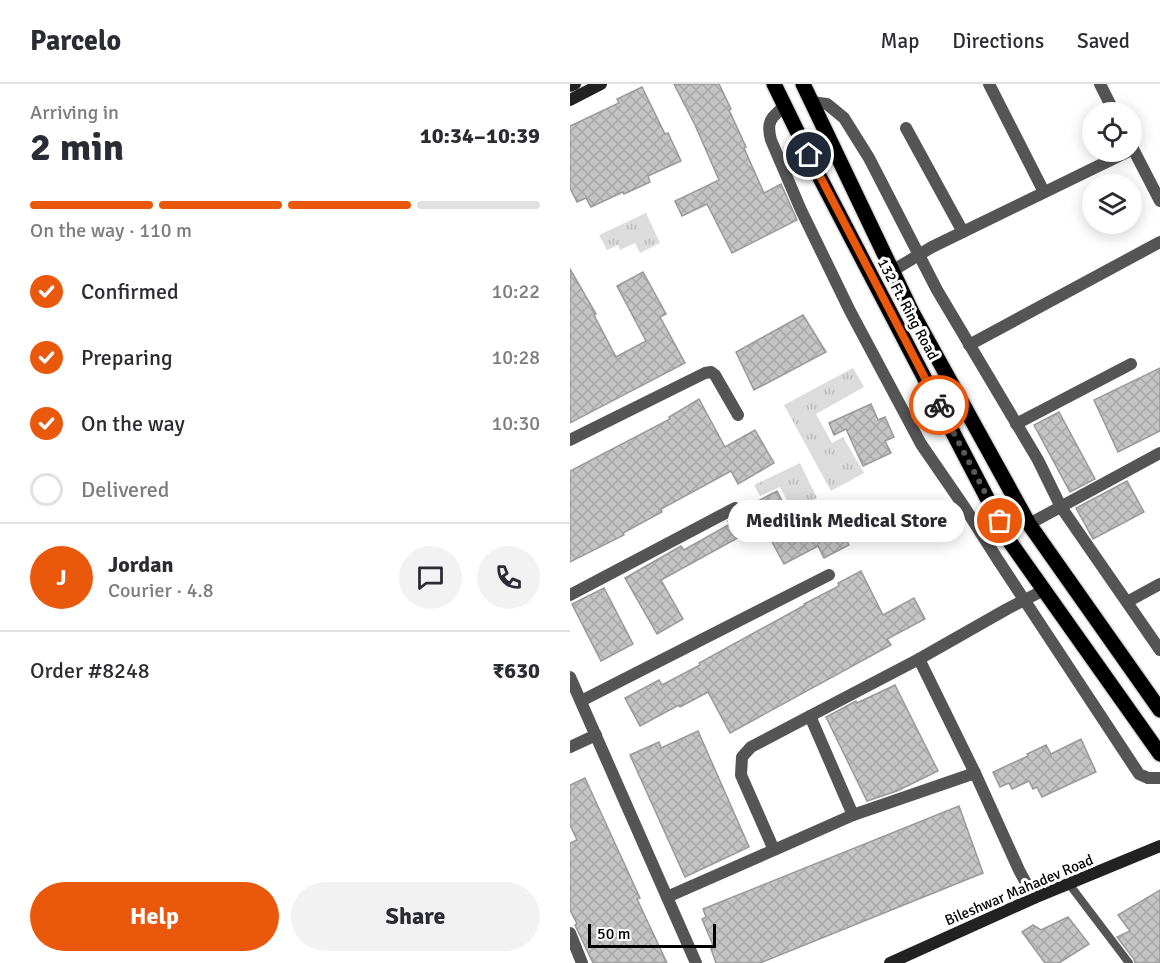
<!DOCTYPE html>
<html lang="en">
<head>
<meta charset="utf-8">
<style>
	body { margin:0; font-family:Signika,sans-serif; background:#f2f2f3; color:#2b2b33; height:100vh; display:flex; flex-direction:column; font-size:22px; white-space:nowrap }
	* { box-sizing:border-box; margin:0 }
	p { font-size:20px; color:#7c7c81 }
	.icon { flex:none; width:33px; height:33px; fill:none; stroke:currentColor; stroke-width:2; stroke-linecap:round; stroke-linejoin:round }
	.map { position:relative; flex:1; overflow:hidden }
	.sheet { display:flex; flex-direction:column; background:#fff; width:570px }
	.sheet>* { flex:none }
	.controls { position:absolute; left:512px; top:18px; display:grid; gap:12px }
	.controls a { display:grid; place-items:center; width:60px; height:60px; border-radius:50%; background:#fff; box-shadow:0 3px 15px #0003; font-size:30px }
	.scale { position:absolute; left:18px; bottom:15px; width:128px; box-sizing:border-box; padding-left:6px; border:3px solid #000; border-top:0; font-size:16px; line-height:21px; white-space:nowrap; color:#000; -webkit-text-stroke:4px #fff; paint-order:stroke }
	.pin { position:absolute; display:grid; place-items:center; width:51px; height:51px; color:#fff; margin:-26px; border:3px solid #fff; border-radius:50%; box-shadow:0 2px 6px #0007 }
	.courier { position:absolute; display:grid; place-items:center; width:60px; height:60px; margin:-30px; border:4px solid #ea580c; border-radius:50%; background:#fff; color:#222; box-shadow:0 2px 8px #0007 }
	.bubble { position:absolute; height:42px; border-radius:21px; background:#fff; box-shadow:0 3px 15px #0003; font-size:20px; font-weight:800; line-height:42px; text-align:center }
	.overview em { font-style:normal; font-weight:800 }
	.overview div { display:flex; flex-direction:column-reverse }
	.overview { display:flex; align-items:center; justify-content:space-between; height:102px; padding:0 30px }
	h1 { font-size:39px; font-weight:800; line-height:45px }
	.bar { display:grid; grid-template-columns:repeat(4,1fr); gap:9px 6px; align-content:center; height:72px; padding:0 30px }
	.bar i { height:8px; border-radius:4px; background:#e1e1e2 }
	.bar .active { background:#ea580c }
	.bar p { grid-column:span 4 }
	.line { display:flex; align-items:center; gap:15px; padding:0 30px; border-top:2px solid #e1e1e2 }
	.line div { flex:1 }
	.round { display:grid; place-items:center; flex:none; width:63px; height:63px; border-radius:32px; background:#f2f2f3 }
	ol { padding:0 30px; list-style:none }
	li { display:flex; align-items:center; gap:18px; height:66px }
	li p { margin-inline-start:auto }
	li .icon { padding:6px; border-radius:50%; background:#ea580c; color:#fff; stroke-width:4 }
	li:last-child { color:#7c7c81 }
	li i { width:33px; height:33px; border:3px solid #e1e1e2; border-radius:50% }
	.primary-button { display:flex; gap:12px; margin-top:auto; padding:12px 30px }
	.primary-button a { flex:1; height:69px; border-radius:36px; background:#ea580c; color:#fff; font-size:24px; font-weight:800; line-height:69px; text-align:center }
	.primary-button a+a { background:#f2f2f3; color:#2b2b33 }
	header { display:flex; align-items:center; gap:36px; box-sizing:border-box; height:84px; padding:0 30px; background:#fff; border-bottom:2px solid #e1e1e2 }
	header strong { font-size:28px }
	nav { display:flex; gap:33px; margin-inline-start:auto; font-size:21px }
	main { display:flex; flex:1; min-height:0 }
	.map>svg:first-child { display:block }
	.grass { fill:url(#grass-tufts) }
	.building { fill:url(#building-cross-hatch); stroke:#999; stroke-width:1.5 }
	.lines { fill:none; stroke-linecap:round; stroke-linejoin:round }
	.primary-casing { stroke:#dbdbdb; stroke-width:18 }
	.lane { stroke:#555; stroke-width:8 }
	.street { stroke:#555; stroke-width:12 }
	.secondary { stroke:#222; stroke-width:12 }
	.primary { stroke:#000; stroke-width:15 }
	.done { stroke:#595959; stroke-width:6; stroke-dasharray:0 10.8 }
	.route { stroke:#ea580c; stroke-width:8 }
	.labels { text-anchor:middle; stroke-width:6; stroke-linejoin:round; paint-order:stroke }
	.street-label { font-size:15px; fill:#000; stroke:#fff }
</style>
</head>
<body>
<header>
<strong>Parcelo</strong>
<nav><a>Map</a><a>Directions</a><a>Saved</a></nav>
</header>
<main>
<section class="sheet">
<div class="overview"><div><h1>2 min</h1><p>Arriving in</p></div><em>10:34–10:39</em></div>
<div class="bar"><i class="active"></i><i class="active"></i><i class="active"></i><i></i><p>On the way · 110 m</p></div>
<ol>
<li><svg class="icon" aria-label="check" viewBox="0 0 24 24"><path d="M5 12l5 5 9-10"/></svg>Confirmed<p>10:22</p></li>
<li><svg class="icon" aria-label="check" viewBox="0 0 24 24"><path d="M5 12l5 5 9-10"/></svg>Preparing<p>10:28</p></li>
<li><svg class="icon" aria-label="check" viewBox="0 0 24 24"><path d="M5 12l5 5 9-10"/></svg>On the way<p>10:30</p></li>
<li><i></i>Delivered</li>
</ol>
<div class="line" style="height:108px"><b class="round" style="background:#ea580c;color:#fff">J</b><div><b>Jordan</b><p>Courier · 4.8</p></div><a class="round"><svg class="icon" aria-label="chat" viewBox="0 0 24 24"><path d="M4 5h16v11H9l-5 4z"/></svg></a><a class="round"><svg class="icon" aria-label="phone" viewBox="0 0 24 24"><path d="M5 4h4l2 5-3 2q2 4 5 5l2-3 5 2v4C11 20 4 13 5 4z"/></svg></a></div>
<div class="line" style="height:78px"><div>Order #8248</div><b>₹630</b></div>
<div class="primary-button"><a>Help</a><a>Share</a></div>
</section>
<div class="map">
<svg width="590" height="879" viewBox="0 0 590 879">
	<defs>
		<pattern id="grass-tufts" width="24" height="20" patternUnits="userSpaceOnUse" patternTransform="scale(1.5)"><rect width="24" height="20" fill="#dcdcdc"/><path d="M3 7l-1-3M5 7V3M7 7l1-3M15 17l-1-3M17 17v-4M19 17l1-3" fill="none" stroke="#bbb"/></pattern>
		<pattern id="building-cross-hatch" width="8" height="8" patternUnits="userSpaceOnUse" patternTransform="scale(1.5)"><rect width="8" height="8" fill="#c4c4c4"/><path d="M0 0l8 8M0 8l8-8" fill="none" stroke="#a7a7a7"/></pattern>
	</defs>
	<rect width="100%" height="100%" fill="#fff"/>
	<g class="grass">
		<polygon points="76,129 90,159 70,169 65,159 50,166 48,161 37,166 29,151"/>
		<polygon points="283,284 294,303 246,330 262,359 273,353 294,389 261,407 214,321"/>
		<polygon points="230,379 247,414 222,426 210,403 190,412 184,401"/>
	</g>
	<g class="building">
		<polygon points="104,0 149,0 161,25 159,26 176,63 174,64 194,109 211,100 227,136 162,169 137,120 112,132 105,117 149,96 125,41"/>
		<polygon points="72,3 95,50 98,49 111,77 78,92 80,98 54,110 53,108 21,123 16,114 7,118 0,104 0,42 49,19 47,15"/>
		<polygon points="0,185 26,230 24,231 46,273 76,257 47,202 73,188 96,230 90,233 115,279 0,339"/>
		<polygon points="233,231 256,268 184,306 166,268"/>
		<polygon points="590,284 590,347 548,368 524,316"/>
		<polygon points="129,315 155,363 185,346 204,379 168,400 161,387 91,425 92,428 53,449 54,451 0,478 0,387 100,335 99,333"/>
		<polygon points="301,320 308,336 315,333 324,353 315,357 321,369 293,382 276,345 264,351 259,339"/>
		<polygon points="489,328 525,395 500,408 464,341"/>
		<polygon points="557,397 574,428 523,455 506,424"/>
		<polygon points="207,407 227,445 228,444 231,450 265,433 279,461 254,474 248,462 214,480 201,456 199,457 191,441 91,496 113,535 87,550 55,494 111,462 114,466 160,440 158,437 169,431 173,425"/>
		<polygon points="291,487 313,531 344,514 355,535 317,555 321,561 160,649 138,608 110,623 109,621 70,642 55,614 89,596 92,601 130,581 129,579 235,521 234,520 269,502 268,499"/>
		<polygon points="34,504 63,560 31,577 2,520"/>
		<polygon points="325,601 368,687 327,707 297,717 256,633 286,617 287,619"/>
		<polygon points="128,647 179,763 115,793 60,671 89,658 91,664"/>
		<polygon points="511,655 526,688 472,713 467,703 463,705 459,697 442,705 439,699 430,703 423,688 458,672 457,670 476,661 481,670"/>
		<polygon points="15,694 70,814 67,815 97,879 23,879 5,841 7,840 0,826 0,759 7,756 0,741 0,701"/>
		<polygon points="389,722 413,789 190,879 146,879 140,862 143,861 132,835 136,833 133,825"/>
		<polygon points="590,806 590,879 565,879 564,875 547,853 560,847 548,831"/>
		<polygon points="498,833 519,860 489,879 475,879 452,848 463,841 471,846"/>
	</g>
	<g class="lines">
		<defs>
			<g id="primary">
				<polyline points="204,0 247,88 440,458 590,670"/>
				<polyline points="233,0 342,228 459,440 590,626"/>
			</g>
		</defs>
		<use href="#primary" class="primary-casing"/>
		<polyline class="lane" points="499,800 559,879"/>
		<g class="street">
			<polyline points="419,0 474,108"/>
			<polyline points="530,0 544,28"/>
			<polyline points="241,18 257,20 274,34 299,74 367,206 468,376 491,423 590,566"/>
			<path d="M215,22C201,33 196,38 201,56L231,126L280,227L351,360L395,424L428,476L569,690L578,694H590"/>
			<polyline points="336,44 393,148"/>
			<polyline points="561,61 590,117"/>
			<polyline points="322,187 362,163 557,68"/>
			<polyline points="399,261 590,158"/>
			<polyline points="446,340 561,280"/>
			<polyline points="0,356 135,289 141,288 145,291 168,331"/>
			<polyline points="459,440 590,369"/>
			<polyline points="0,511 165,424"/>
			<polyline points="557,518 590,500"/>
			<polyline points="0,593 126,879"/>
			<polyline points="11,617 259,491"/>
			<polyline points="240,632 349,575 437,525 474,506"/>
			<polyline points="0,663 26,651"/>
			<polyline points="405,689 449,786 464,814"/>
			<polyline points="283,731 405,689 349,575"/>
			<polyline points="97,813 204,766 171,691 172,673 181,663 240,632 283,731 204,766"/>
			<polyline points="0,849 12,879"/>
		</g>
		<g class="secondary">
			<polyline points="0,2 5,0"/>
			<polyline points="0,16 31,0"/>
			<polyline points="320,879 464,814 590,762"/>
		</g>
		<use href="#primary" class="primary"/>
	</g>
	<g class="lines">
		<polyline class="done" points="369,321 430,437"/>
		<polyline class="route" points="239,71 369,321"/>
	</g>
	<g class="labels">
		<g class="street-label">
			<text transform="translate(338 225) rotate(62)" y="5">132 Ft. Ring Road</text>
			<text transform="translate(449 806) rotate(-23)" y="5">Bileshwar Mahadev Road</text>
		</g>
	</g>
</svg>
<div class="controls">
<a><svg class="icon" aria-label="locate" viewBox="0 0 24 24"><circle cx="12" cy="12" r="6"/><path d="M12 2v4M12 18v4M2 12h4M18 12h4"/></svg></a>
<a><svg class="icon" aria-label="layers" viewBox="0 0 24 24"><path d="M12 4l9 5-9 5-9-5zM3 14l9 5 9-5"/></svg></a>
</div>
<div class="scale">50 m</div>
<div class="pin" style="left:430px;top:437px;background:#ea580c"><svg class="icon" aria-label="bag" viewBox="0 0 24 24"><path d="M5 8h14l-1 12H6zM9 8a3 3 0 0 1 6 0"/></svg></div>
<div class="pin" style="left:239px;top:71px;background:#1f2937"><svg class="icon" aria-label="home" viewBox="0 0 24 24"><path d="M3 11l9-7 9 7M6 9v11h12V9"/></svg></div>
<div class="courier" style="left:369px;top:321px"><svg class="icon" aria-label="bike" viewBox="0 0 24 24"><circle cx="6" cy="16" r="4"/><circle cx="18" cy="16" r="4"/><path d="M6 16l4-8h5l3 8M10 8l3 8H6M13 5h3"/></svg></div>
<div class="bubble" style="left:158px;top:416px;width:237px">Medilink Medical Store</div>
</div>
</main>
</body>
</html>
